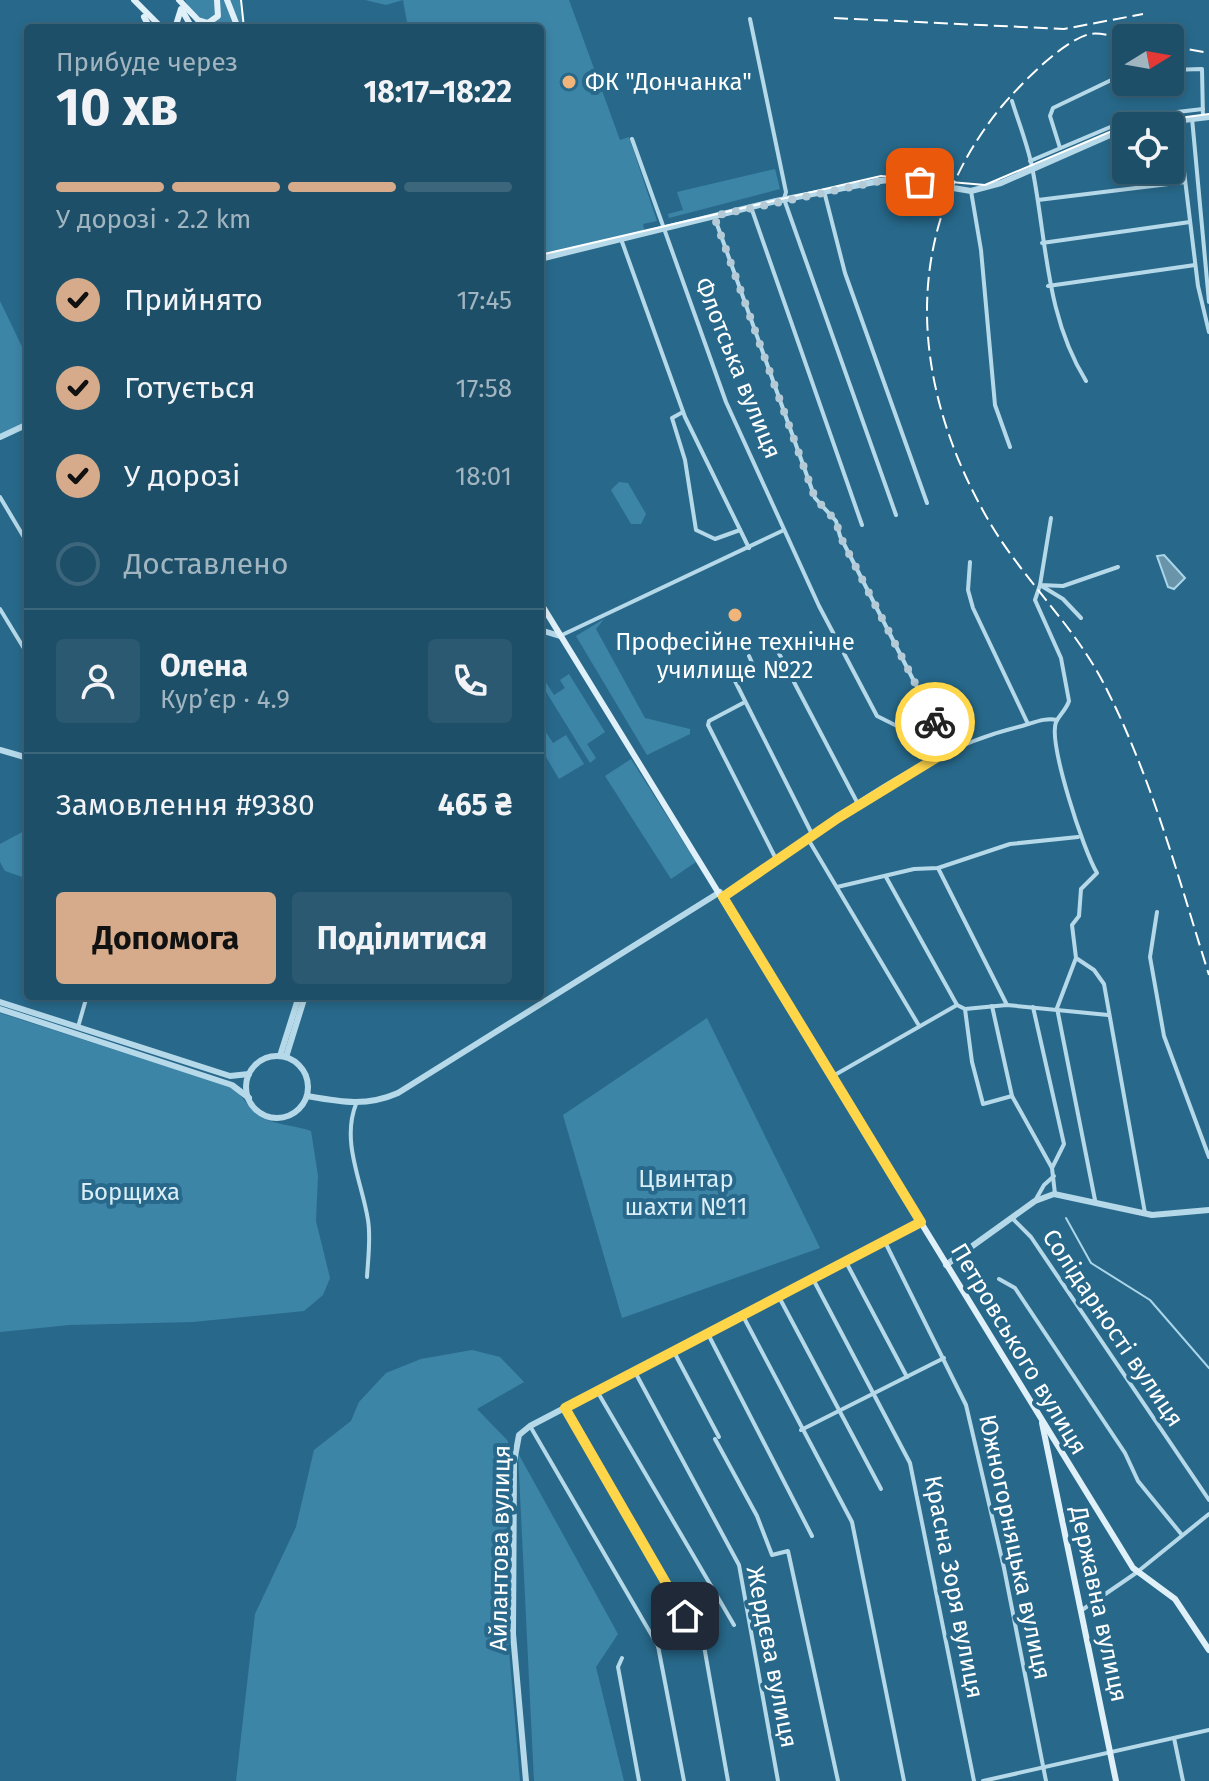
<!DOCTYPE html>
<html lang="uk">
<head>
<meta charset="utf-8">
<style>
	body { margin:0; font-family:"Fira Sans",sans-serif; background:#2b5971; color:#f1f3f6; height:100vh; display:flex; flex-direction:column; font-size:30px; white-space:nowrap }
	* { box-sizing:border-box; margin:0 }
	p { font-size:26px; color:#a1b5c0 }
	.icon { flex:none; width:44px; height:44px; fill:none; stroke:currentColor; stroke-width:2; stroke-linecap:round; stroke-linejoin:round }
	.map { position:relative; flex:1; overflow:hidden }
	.side { position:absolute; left:24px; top:24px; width:520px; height:976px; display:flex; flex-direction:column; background:#1e4f68; border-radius:8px; box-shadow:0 4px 12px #0003,0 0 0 2px #3c667c }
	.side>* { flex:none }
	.needle { width:52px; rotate:79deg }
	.controls { position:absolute; left:1112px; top:24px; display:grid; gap:16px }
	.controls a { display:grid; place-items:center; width:72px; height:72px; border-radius:8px; background:#1e4f68; box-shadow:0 4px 12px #0003,0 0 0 2px #3c667c; font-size:40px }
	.pin { position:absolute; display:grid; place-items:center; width:68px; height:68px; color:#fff; margin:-34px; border-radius:16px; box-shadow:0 4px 12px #0006 }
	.courier { position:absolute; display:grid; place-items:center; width:80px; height:80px; margin:-40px; border:6px solid #ffd54a; border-radius:50%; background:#fff; color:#222; box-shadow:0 2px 10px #0007 }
	.headline em { font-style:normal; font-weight:700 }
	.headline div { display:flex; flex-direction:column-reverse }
	.headline { display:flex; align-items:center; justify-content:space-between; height:136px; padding:0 32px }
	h1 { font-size:52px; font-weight:700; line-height:60px }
	.bar { display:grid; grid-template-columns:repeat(4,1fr); gap:12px 8px; align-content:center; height:96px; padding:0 32px }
	.bar i { height:10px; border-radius:6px; background:#3c667c }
	.bar .on { background:#d6ab8b }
	.bar p { grid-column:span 4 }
	.line { display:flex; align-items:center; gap:20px; padding:0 32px; border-top:2px solid #3c667c }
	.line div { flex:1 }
	.round { display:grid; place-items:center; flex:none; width:84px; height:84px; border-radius:8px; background:#2b5971 }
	ol { padding:0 32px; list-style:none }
	li { display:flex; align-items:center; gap:24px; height:88px }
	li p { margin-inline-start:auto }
	li .icon { padding:8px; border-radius:50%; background:#d6ab8b; color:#111; stroke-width:4 }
	li:last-child { color:#a1b5c0 }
	li i { width:44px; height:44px; border:4px solid #3c667c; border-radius:50% }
	.action { display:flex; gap:16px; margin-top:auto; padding:16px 32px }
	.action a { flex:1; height:92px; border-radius:8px; background:#d6ab8b; color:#111; font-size:32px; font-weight:700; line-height:92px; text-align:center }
	.action a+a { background:#2b5971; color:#f1f3f6 }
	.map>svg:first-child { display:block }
	.green { fill:#3d85a7 }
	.water { fill:#6994aa; stroke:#abd6ea; stroke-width:2 }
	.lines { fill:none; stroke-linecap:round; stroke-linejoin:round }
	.stream { stroke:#abd6ea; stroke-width:2 }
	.minor { stroke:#b6d9e9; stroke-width:4 }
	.tertiary { stroke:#b6d9e9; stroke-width:6 }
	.secondary { stroke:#e0f0f8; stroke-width:6 }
	.tram { stroke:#fff; stroke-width:2 }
	.rail { stroke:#fff; stroke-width:2; stroke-dasharray:14 6; stroke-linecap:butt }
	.done { stroke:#b4cad6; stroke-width:8; stroke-dasharray:0 14.4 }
	.route { stroke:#ffd54a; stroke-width:10 }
	.poi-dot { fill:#f1b57c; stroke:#28698b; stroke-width:3 }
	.labels { text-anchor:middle; stroke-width:8; stroke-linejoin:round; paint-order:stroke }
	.poi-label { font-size:24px; fill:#fff; stroke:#28698b; text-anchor:start }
	.street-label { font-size:24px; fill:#fff; stroke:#28698b }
	.park-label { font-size:24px; fill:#daeef7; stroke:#28698b }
</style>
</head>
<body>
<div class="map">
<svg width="1209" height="1781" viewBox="0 0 1209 1781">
	<rect width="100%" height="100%" fill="#28698b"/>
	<g class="green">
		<polygon points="185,0 242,0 245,28 200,28"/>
		<polygon points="365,0 569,0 620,140 629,137 657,221 643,224 645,233 540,259 540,28 408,28 403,0 386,5"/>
		<polygon points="775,169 780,189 669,218 668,214 683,210 677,192"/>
		<polygon points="0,301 28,359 28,424 0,437"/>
		<polygon points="619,482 628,483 646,514 641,524 631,524 611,490"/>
		<polygon points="604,619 596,629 645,718 690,729 690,734 647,755 576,636"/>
		<polygon points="540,673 554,695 565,688 560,680 569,674 605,732 587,744 596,758 590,763 540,682"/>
		<polygon points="540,723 553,743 566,735 584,764 559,779 545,755 540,757"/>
		<polygon points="631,759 696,862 671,879 605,776"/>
		<polygon points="28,829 28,879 5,871 0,862 0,844"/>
		<path d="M0,1013L231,1087C243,1095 248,1108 259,1116C273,1125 295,1125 311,1131L318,1176L316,1221L330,1278L323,1295L304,1311L193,1322L69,1325L0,1332Z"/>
		<polygon points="707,1018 820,1248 622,1318 563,1115"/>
		<polygon points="472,1350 500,1357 524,1382 477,1409 508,1441 506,1614 520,1781 236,1781 255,1614 296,1527 314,1450 351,1421 359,1402 386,1373 421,1359"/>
		<polygon points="518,1453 618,1634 596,1667 624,1781 534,1781"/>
	</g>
	<polygon class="water" points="1164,555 1185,578 1174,589 1168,587 1157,556"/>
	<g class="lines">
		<polyline class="stream" points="1066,1218 1091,1263 1150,1300 1209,1368"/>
		<g class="minor">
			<polyline points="750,19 786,192 784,199 896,515"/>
			<polyline points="1170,70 1202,69 1203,118"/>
			<path d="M1012,101C1019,124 1029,148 1033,172C1047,245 1046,316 1086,381"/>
			<polyline points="1192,118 1209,302"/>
			<polyline points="1178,122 1198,286 1209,332"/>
			<polyline points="632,139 726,402 819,606 877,716 911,733 928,760"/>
			<polyline points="1060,148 1050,116 1053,108 1126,73"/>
			<polyline points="1030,161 1134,117 1203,109"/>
			<polyline points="824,191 845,273 927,503"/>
			<polyline points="971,191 981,250 995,405 1010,447"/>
			<polyline points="1038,200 1185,182"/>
			<polyline points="751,207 862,525"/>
			<polyline points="714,216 815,498 836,521 840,536 949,750"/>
			<polyline points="621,239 685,417 749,548"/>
			<polyline points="1042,243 1190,222"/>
			<polyline points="1048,286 1195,265"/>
			<polyline points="683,412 672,418 685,460 696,530 715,539 740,530"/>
			<polyline points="0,497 28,544"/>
			<polyline points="1051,518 1040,585 1063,586 1118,567"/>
			<polyline points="970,562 968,590 973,608 1028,724"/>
			<polyline points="0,609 28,655"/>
			<path d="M1081,618L1063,599L1040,585L1035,600L1061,658L1069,701C1066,710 1060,714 1056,722C1048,743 1084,852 1097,873L1081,889L1079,916L1072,925L1076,958L1094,970L1104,984L1145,1213"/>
			<polyline points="562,635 784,530"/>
			<polyline points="774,644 858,804"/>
			<polyline points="749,656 754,667 735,681 813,836"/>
			<polyline points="745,702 709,721 708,725 777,861"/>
			<polyline points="808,839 918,1024"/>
			<polyline points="938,868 1007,1005"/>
			<polyline points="886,877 957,1005 965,1009 972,1062 983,1104 1012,1096"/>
			<polyline points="837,887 914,869 938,868 1010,844 1078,837"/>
			<path d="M723,897C816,834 910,752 1022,726C1033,723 1046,717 1057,720"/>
			<polyline points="1157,912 1150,957 1164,1036 1209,1157"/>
			<polyline points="1076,958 1057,1008 1095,1200"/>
			<polyline points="992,1006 1012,1096 1052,1168 1055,1194"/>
			<polyline points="1033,1007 1064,1144 1052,1168"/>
			<polyline points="965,1009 1007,1005 1108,1015"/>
			<polyline points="78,1027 86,999"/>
			<polyline points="833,1076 957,1005"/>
			<path d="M356,1104C341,1142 362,1182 368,1220C371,1238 368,1259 367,1277"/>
			<polyline points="1036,1199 1044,1185 1054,1176"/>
			<polyline points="1012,1218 1031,1237 1209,1500"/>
			<polyline points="885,1242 966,1405 1004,1568 1046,1781"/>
			<polyline points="846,1262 907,1377"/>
			<polyline points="813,1279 910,1463 974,1781"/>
			<polyline points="999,1279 1015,1288 1125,1453 1138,1481 1182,1535"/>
			<polyline points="779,1297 881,1489"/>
			<polyline points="743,1316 852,1522 904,1781"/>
			<polyline points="708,1334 812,1536"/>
			<polyline points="674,1352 719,1437"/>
			<polyline points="635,1372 739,1565 778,1781"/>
			<polyline points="597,1391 734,1625"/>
			<polyline points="565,1408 704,1646 728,1781"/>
			<polyline points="530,1426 658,1646 684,1781"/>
			<polyline points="801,1430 944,1358"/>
			<polyline points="715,1439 757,1516 772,1555 788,1551 838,1781"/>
			<polyline points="1082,1610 1136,1573 1209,1514"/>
			<polyline points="622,1658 618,1667 639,1781"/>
			<polyline points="1174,1738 1183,1781"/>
			<polyline points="983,1781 1209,1730"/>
		</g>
		<g class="tertiary">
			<polyline points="1133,126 1209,117"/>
			<polyline points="540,259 776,201 880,181 899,179 971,191 1001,183 1126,128"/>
			<polyline points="0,437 28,424"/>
			<polyline points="540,630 560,636"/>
			<polyline points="0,750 28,758"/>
			<polyline points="0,1002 230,1076 249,1074"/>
			<polyline points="0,1009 232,1085 249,1098"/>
			<polyline points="280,1056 299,996"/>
			<circle cx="277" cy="1087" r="31"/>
			<polyline points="286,1057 305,996"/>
			<path d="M307,1096C341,1102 366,1107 398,1093L720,892"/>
			<polyline points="946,1265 1035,1201 1054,1194 1152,1215 1209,1210"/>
			<polyline points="526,1781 513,1634 514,1462 519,1435 530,1426 921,1222"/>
		</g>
		<g class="secondary">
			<polyline points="134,0 161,27 176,25 181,9"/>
			<polyline points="179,0 198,20 208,23 218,16 217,0"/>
			<polyline points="227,0 238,28"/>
			<polyline points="182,10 192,28"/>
			<polyline points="144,17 150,28"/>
			<polyline points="540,602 1133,1568 1175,1599 1209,1650"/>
			<polyline points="1042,1423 1116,1781"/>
		</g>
		<g class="tram">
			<polyline points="241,0 244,28"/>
			<polyline points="540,255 881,176 985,185 1126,125 1209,114"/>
		</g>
		<g class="rail">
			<polyline points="834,18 1064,29 1143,14"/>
			<polyline points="1125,27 1155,23"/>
			<polyline points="1126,34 1166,38"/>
			<path d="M1126,39C1116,37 1100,32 1090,34C1063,40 1020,85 1002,106C898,233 910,386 990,523C1025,582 1077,628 1107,690C1152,779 1179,880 1209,975"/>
			<polyline points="1170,46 1209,53"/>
		</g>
	</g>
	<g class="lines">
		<polyline class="done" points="920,182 880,181 714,216 815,498 836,521 840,536 935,722"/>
		<polyline class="route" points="685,1616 565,1408 921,1222 723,897 838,818 949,750 935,722"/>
	</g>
	<g class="poi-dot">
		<circle cx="569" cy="82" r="8"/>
		<circle cx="735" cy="615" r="8"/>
	</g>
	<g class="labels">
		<g class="poi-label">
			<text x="585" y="90">ФК "Дончанка"</text>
			<text x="735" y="650" text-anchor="middle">Професійне технічне<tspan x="735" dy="28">училище №22</tspan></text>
		</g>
		<g class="street-label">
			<text transform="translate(738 368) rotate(68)" y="8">Флотська вулиця</text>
			<text transform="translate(1113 1328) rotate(56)" y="8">Солідарності вулиця</text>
			<text transform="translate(1019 1349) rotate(59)" y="8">Петровського вулиця</text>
			<text transform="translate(1015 1547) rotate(78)" y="8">Южногорняцька вулиця</text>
			<text transform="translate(500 1548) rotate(-89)" y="8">Айлантова вулиця</text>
			<text transform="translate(954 1587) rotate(79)" y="8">Красна Зоря вулиця</text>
			<text transform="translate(1099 1604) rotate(78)" y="8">Державна вулиця</text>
			<text transform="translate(772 1657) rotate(79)" y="8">Жердєва вулиця</text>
		</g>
		<g class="park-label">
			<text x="686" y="1187">Цвинтар<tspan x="686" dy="28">шахти №11</tspan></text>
			<text x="130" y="1200">Борщиха</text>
		</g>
	</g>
</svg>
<div class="controls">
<a><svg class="needle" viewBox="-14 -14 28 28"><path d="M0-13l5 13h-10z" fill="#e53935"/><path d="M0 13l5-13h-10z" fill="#a1b5c0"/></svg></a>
<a><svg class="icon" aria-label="locate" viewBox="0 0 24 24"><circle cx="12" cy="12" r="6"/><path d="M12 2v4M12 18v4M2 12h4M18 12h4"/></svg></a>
</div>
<div class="pin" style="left:920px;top:182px;background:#ea580c"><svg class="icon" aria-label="bag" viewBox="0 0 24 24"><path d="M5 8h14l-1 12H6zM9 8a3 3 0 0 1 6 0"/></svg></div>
<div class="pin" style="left:685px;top:1616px;background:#1f2937"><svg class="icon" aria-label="home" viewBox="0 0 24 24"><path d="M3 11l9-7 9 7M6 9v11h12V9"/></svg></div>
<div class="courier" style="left:935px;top:722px"><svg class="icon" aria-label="bike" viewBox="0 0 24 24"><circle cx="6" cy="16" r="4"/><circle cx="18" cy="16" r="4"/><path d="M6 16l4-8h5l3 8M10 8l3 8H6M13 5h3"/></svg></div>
<section class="side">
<div class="headline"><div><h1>10 хв</h1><p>Прибуде через</p></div><em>18:17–18:22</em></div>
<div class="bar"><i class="on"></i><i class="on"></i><i class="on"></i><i></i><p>У дорозі · 2.2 km</p></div>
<ol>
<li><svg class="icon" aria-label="check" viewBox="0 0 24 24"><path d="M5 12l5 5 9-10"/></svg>Прийнято<p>17:45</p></li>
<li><svg class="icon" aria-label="check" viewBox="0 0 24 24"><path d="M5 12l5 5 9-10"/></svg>Готується<p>17:58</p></li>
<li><svg class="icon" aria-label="check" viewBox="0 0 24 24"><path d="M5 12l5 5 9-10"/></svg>У дорозі<p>18:01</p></li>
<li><i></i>Доставлено</li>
</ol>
<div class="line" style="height:144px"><a class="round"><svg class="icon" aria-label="person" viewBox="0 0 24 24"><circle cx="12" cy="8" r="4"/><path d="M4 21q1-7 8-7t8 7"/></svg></a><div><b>Олена</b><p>Кур’єр · 4.9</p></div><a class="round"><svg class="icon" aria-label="phone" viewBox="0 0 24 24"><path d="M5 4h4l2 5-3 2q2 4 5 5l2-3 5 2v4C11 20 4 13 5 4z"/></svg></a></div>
<div class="line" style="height:104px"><div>Замовлення #9380</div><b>465 ₴</b></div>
<div class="action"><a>Допомога</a><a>Поділитися</a></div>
</section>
</div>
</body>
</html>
